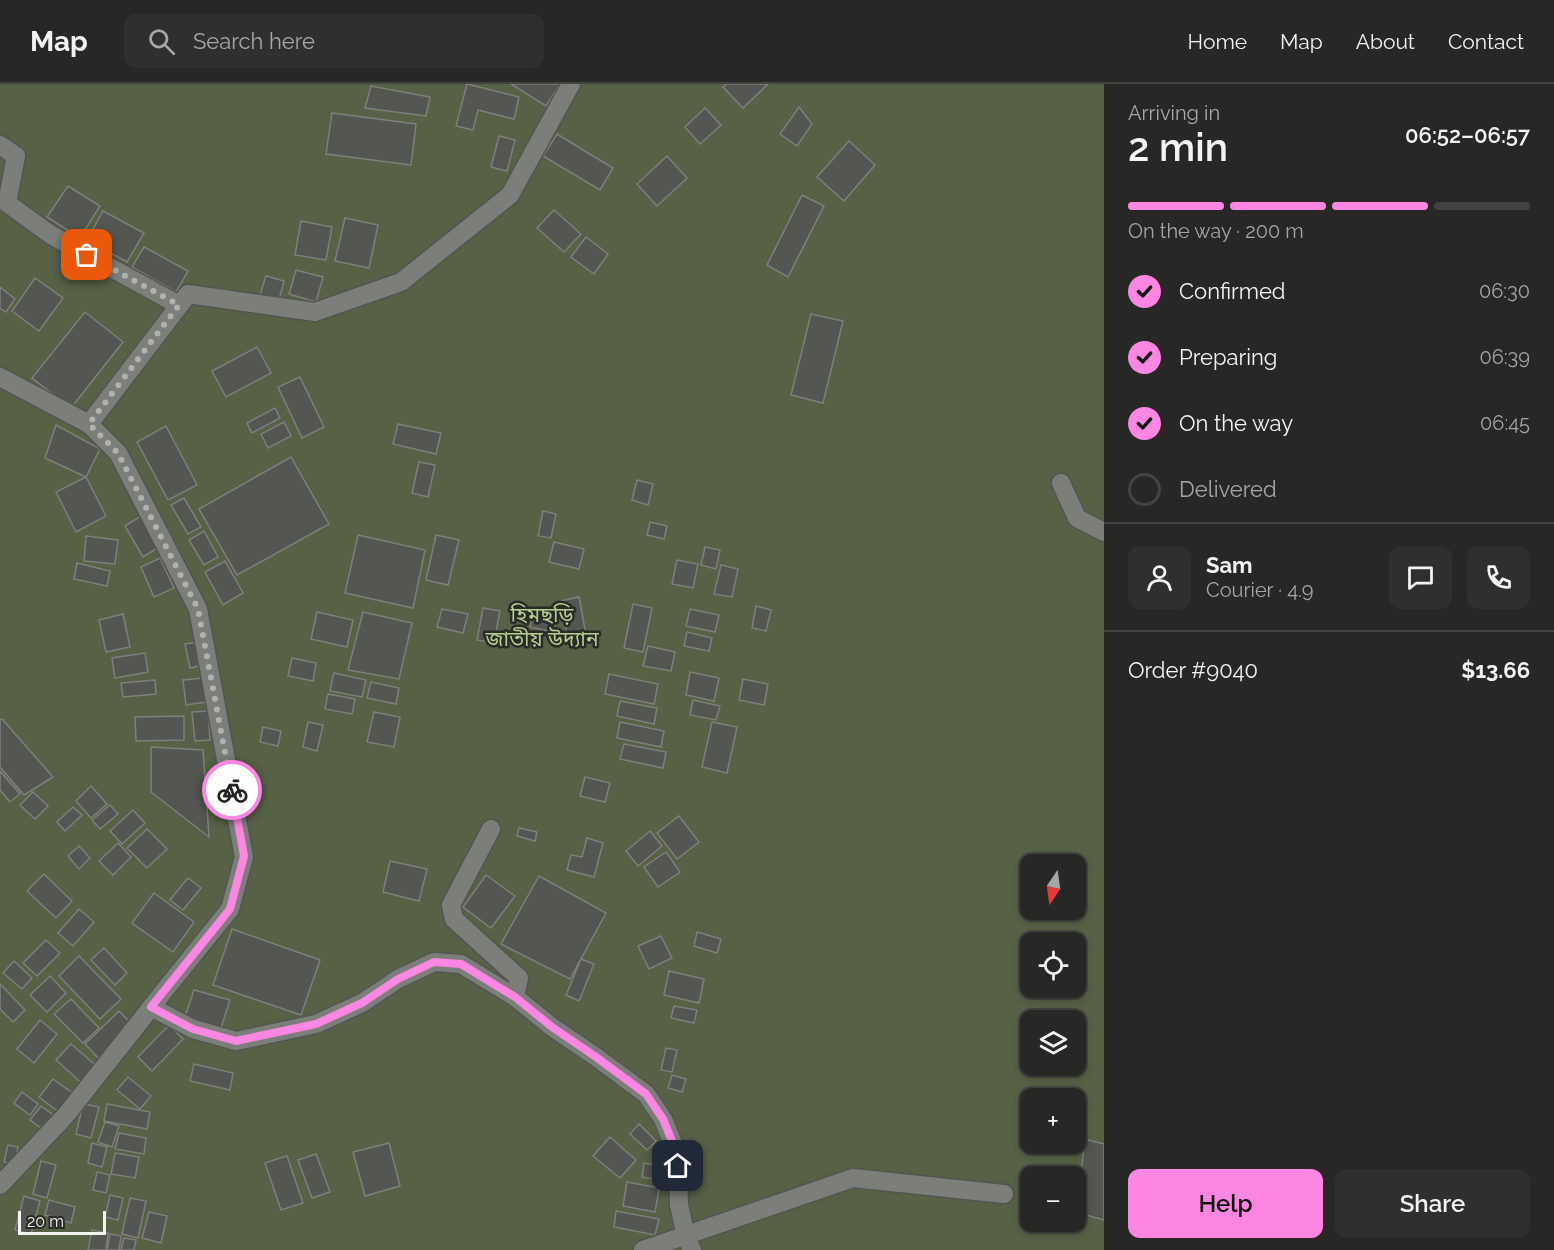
<!DOCTYPE html>
<html lang="en">
<head>
<meta charset="utf-8">
<style>
	body { margin:0; font-family:Raleway,"Noto Sans Bengali",sans-serif; background:#2f302d; color:#f1f3f6; height:100vh; display:flex; flex-direction:column; font-size:22px; white-space:nowrap }
	* { box-sizing:border-box; margin:0 }
	p { font-size:20px; color:#a4a6a7 }
	.icon { flex:none; width:33px; height:33px; fill:none; stroke:currentColor; stroke-width:2; stroke-linecap:round; stroke-linejoin:round }
	.map { position:relative; flex:1; overflow:hidden }
	.details { display:flex; flex-direction:column; background:#272825; width:450px }
	.details>* { flex:none }
	.needle { width:39px; rotate:193deg }
	.fabs { position:absolute; left:1020px; top:770px; display:grid; gap:12px }
	.fabs a { display:grid; place-items:center; width:66px; height:66px; border-radius:12px; background:#272825; box-shadow:0 3px 9px #0003,0 0 0 2px #434442; font-size:30px }
	.scale { position:absolute; left:18px; bottom:15px; width:88px; box-sizing:border-box; padding-left:6px; border:3px solid #f3f4f1; border-top:0; font-size:16px; line-height:21px; white-space:nowrap; color:#f3f4f1; -webkit-text-stroke:4px #2a2b27; paint-order:stroke }
	.pin { position:absolute; display:grid; place-items:center; width:51px; height:51px; color:#fff; margin:-26px; border-radius:12px; box-shadow:0 3px 9px #0006 }
	.courier { position:absolute; display:grid; place-items:center; width:60px; height:60px; margin:-30px; border:4px solid #fd86e2; border-radius:50%; background:#fff; color:#222; box-shadow:0 2px 8px #0007 }
	.head em { font-style:normal; font-weight:600 }
	.head div { display:flex; flex-direction:column-reverse }
	.head { display:flex; align-items:center; justify-content:space-between; height:102px; padding:0 24px }
	h1 { font-size:39px; font-weight:600; line-height:45px }
	.bar { display:grid; grid-template-columns:repeat(4,1fr); gap:9px 6px; align-content:center; height:72px; padding:0 24px }
	.bar i { height:8px; border-radius:4px; background:#434442 }
	.bar .on { background:#fd86e2 }
	.bar p { grid-column:span 4 }
	.line { display:flex; align-items:center; gap:15px; padding:0 24px; border-top:2px solid #434442 }
	.line div { flex:1 }
	.round { display:grid; place-items:center; flex:none; width:63px; height:63px; border-radius:12px; background:#2f302d }
	ol { padding:0 24px; list-style:none }
	li { display:flex; align-items:center; gap:18px; height:66px }
	li p { margin-inline-start:auto }
	li .icon { padding:6px; border-radius:50%; background:#fd86e2; color:#111; stroke-width:4 }
	li:last-child { color:#a4a6a7 }
	li i { width:33px; height:33px; border:3px solid #434442; border-radius:50% }
	.cta { display:flex; gap:12px; margin-top:auto; padding:12px 24px }
	.cta a { flex:1; height:69px; border-radius:12px; background:#fd86e2; color:#111; font-size:24px; font-weight:600; line-height:69px; text-align:center }
	.cta a+a { background:#2f302d; color:#f1f3f6 }
	header { display:flex; align-items:center; gap:36px; box-sizing:border-box; height:84px; padding:0 30px; background:#272825; border-bottom:2px solid #434442 }
	header strong { font-size:28px }
	nav { display:flex; gap:33px; margin-inline-start:auto; font-size:21px }
	.search { width:420px; height:54px; background:#2f302d; display:flex; align-items:center; gap:15px; box-sizing:border-box; padding:0 21px; border-radius:12px; color:#a4a6a7; font-size:22px }
	main { display:flex; flex:1; min-height:0 }
	.map>svg:first-child { display:block }
	.green { fill:#566146; fill-rule:evenodd }
	.building { fill:#545651; stroke:#7d807b; stroke-width:1.5 }
	.lines { fill:none; stroke-linecap:round; stroke-linejoin:round }
	.street-casing { stroke:#535551; stroke-width:21 }
	.street { stroke:#7c7e79; stroke-width:18 }
	.done { stroke:#b0b2ae; stroke-width:6; stroke-dasharray:0 10.8 }
	.route { stroke:#fd86e2; stroke-width:8 }
	.labels { text-anchor:middle; stroke-width:5; stroke-linejoin:round; paint-order:stroke }
	.park-label { font-size:21px; fill:#b4cf8e; stroke:#2a2b27 }
</style>
</head>
<body>
<header>
<strong>Map</strong>
<div class="search"><svg class="icon" aria-label="search" viewBox="0 0 24 24"><circle cx="10" cy="10" r="6"/><path d="M15 15l6 6"/></svg>Search here</div>
<nav><a>Home</a><a>Map</a><a>About</a><a>Contact</a></nav>
</header>
<main>
<div class="map">
<svg width="1104" height="1166" viewBox="0 0 1104 1166">
	<rect width="100%" height="100%" fill="#343631"/>
	<path class="green" d="M0,0H1104V1166H0ZM1030,780H1076V825H1030ZM1030,858H1076V903H1030ZM1030,936H1076V981H1030ZM1030,1014H1076V1059H1030ZM1030,1092H1076V1137H1030Z"/>
	<g class="building">
		<polygon points="467,0 519,13 514,35 478,26 473,46 456,42"/>
		<polygon points="511,0 560,0 546,22"/>
		<polygon points="727,0 768,0 743,24 723,3"/>
		<polygon points="371,2 430,13 426,32 365,24"/>
		<polygon points="799,23 812,40 797,62 780,50"/>
		<polygon points="705,24 721,41 700,60 685,43"/>
		<polygon points="332,29 416,40 411,81 326,70"/>
		<polygon points="557,50 613,84 600,106 543,72"/>
		<polygon points="499,52 515,56 507,87 491,83"/>
		<polygon points="849,57 875,81 844,117 817,93"/>
		<polygon points="667,72 687,94 657,122 637,100"/>
		<polygon points="68,102 100,122 80,154 47,133"/>
		<polygon points="802,111 824,122 788,193 767,181"/>
		<polygon points="554,126 581,150 564,168 537,144"/>
		<polygon points="103,127 144,149 127,178 87,156"/>
		<polygon points="345,134 378,141 369,184 335,177"/>
		<polygon points="301,137 332,143 326,176 295,171"/>
		<polygon points="586,153 608,170 594,190 571,173"/>
		<polygon points="144,163 188,187 176,208 132,183"/>
		<polygon points="296,186 323,193 316,218 289,210"/>
		<polygon points="266,192 284,197 279,216 260,211"/>
		<polygon points="35,194 63,214 39,247 12,227"/>
		<polygon points="0,203 15,215 6,228 0,224"/>
		<polygon points="85,228 123,258 71,324 32,294"/>
		<polygon points="811,230 843,237 823,319 791,311"/>
		<polygon points="257,263 271,289 226,313 212,287"/>
		<polygon points="300,293 324,343 302,354 278,303"/>
		<polygon points="275,324 280,334 252,349 247,339"/>
		<polygon points="284,338 291,352 268,364 261,350"/>
		<polygon points="398,340 441,349 436,370 393,360"/>
		<polygon points="56,341 100,365 86,393 45,374"/>
		<polygon points="166,342 197,401 168,416 137,358"/>
		<polygon points="291,373 329,440 237,491 199,425"/>
		<polygon points="419,378 435,381 428,413 412,409"/>
		<polygon points="86,393 106,432 76,448 56,408"/>
		<polygon points="637,396 653,400 648,421 632,416"/>
		<polygon points="184,414 201,443 188,450 171,421"/>
		<polygon points="543,427 556,430 551,454 538,452"/>
		<polygon points="141,432 159,463 143,473 125,442"/>
		<polygon points="650,438 667,442 664,455 647,451"/>
		<polygon points="204,447 218,473 204,481 189,456"/>
		<polygon points="358,451 425,466 413,524 345,509"/>
		<polygon points="436,451 459,456 448,501 426,496"/>
		<polygon points="86,452 118,456 115,480 84,477"/>
		<polygon points="554,458 584,465 579,485 549,478"/>
		<polygon points="705,463 720,466 716,485 701,481"/>
		<polygon points="160,474 174,504 154,513 141,483"/>
		<polygon points="677,476 698,480 693,504 672,500"/>
		<polygon points="225,477 243,509 223,521 205,488"/>
		<polygon points="77,479 110,487 107,502 74,495"/>
		<polygon points="721,481 738,485 732,513 714,510"/>
		<polygon points="579,513 586,551 568,554 560,517"/>
		<polygon points="633,520 652,524 643,568 624,564"/>
		<polygon points="756,522 771,526 766,547 752,544"/>
		<polygon points="534,523 553,527 549,547 530,543"/>
		<polygon points="483,524 500,527 494,559 477,556"/>
		<polygon points="442,525 468,530 463,549 437,543"/>
		<polygon points="690,525 719,531 715,548 686,542"/>
		<polygon points="317,528 353,536 347,563 311,555"/>
		<polygon points="363,528 412,539 399,595 348,586"/>
		<polygon points="123,530 130,563 106,568 99,536"/>
		<polygon points="687,548 712,554 709,567 684,562"/>
		<polygon points="199,558 203,581 190,584 185,560"/>
		<polygon points="648,562 675,568 671,587 643,582"/>
		<polygon points="145,569 148,588 115,594 112,574"/>
		<polygon points="292,574 316,579 313,597 288,592"/>
		<polygon points="690,588 719,594 714,617 686,611"/>
		<polygon points="334,589 366,596 362,613 330,607"/>
		<polygon points="609,590 658,600 654,620 605,610"/>
		<polygon points="204,594 206,618 186,621 183,596"/>
		<polygon points="743,595 768,600 764,621 739,616"/>
		<polygon points="155,596 156,610 123,613 121,599"/>
		<polygon points="371,598 399,604 396,620 367,614"/>
		<polygon points="328,610 355,615 352,630 325,625"/>
		<polygon points="693,616 720,622 716,636 690,631"/>
		<polygon points="620,617 657,624 654,640 617,632"/>
		<polygon points="208,627 210,656 195,657 192,628"/>
		<polygon points="374,628 400,633 394,663 367,658"/>
		<polygon points="184,632 184,656 136,657 135,633"/>
		<polygon points="2,635 53,693 24,711 0,683 0,636"/>
		<polygon points="308,638 323,641 317,667 303,663"/>
		<polygon points="620,638 664,647 661,663 617,654"/>
		<polygon points="712,638 737,643 727,689 702,683"/>
		<polygon points="263,643 281,647 278,662 260,658"/>
		<polygon points="624,660 666,668 663,684 620,675"/>
		<polygon points="151,663 203,666 209,753 151,708"/>
		<polygon points="0,687 20,710 10,718 0,706"/>
		<polygon points="585,693 610,699 605,718 580,712"/>
		<polygon points="91,702 107,720 91,734 76,717"/>
		<polygon points="33,708 48,722 35,735 20,721"/>
		<polygon points="110,721 118,730 100,745 92,736"/>
		<polygon points="73,723 82,731 65,747 57,738"/>
		<polygon points="133,726 145,739 122,760 110,747"/>
		<polygon points="679,732 699,758 677,775 657,749"/>
		<polygon points="519,744 537,748 535,757 517,752"/>
		<polygon points="147,745 167,765 147,784 127,764"/>
		<polygon points="650,747 662,762 638,782 626,767"/>
		<polygon points="587,754 603,759 594,793 567,786 571,771 582,773"/>
		<polygon points="118,759 131,773 113,791 99,777"/>
		<polygon points="79,762 90,774 79,785 68,772"/>
		<polygon points="666,768 680,788 658,803 644,783"/>
		<polygon points="390,777 427,785 419,817 383,808"/>
		<polygon points="44,790 72,817 56,834 27,807"/>
		<polygon points="486,791 515,812 491,844 463,823"/>
		<polygon points="539,792 606,829 570,895 501,860"/>
		<polygon points="188,794 201,804 183,826 170,816"/>
		<polygon points="154,809 194,838 173,868 132,839"/>
		<polygon points="79,825 94,838 73,862 58,849"/>
		<polygon points="232,845 320,876 301,931 213,901"/>
		<polygon points="697,848 721,855 717,869 694,862"/>
		<polygon points="661,852 672,874 649,885 638,862"/>
		<polygon points="46,856 60,869 37,892 23,879"/>
		<polygon points="104,864 127,889 115,901 91,876"/>
		<polygon points="79,872 121,915 100,935 59,892"/>
		<polygon points="581,875 594,880 579,917 566,911"/>
		<polygon points="14,877 32,894 22,905 3,889"/>
		<polygon points="669,887 704,895 699,919 664,911"/>
		<polygon points="50,892 66,909 47,928 30,911"/>
		<polygon points="0,900 25,926 13,938 0,925"/>
		<polygon points="194,906 230,916 220,947 184,936"/>
		<polygon points="71,915 99,944 83,959 54,930"/>
		<polygon points="674,922 697,926 694,939 671,934"/>
		<polygon points="119,927 133,942 99,975 85,960"/>
		<polygon points="40,936 57,950 34,979 17,965"/>
		<polygon points="169,941 183,955 152,987 138,973"/>
		<polygon points="71,960 99,984 84,1001 56,976"/>
		<polygon points="666,964 677,966 672,988 661,986"/>
		<polygon points="194,980 233,989 230,1006 190,997"/>
		<polygon points="672,991 686,995 682,1008 668,1004"/>
		<polygon points="128,993 151,1012 140,1025 117,1006"/>
		<polygon points="53,995 78,1013 63,1031 39,1013"/>
		<polygon points="22,1008 38,1020 30,1031 14,1019"/>
		<polygon points="83,1020 99,1023 91,1054 76,1050"/>
		<polygon points="107,1020 150,1028 147,1045 104,1037"/>
		<polygon points="41,1022 56,1033 46,1048 30,1036"/>
		<polygon points="105,1038 119,1042 112,1063 98,1058"/>
		<polygon points="639,1040 656,1057 647,1066 630,1050"/>
		<polygon points="119,1049 146,1054 144,1070 115,1065"/>
		<polygon points="610,1053 636,1076 620,1094 593,1072"/>
		<polygon points="1085,1055 1104,1060 1104,1136 1076,1128 1076,1100 1082,1081"/>
		<polygon points="92,1059 107,1063 102,1083 88,1079"/>
		<polygon points="389,1059 400,1102 365,1112 353,1068"/>
		<polygon points="8,1061 18,1063 15,1080 4,1078"/>
		<polygon points="115,1069 139,1073 135,1094 111,1090"/>
		<polygon points="316,1070 330,1108 312,1114 298,1076"/>
		<polygon points="287,1072 303,1119 281,1126 265,1079"/>
		<polygon points="41,1077 56,1081 47,1114 33,1110"/>
		<polygon points="644,1079 667,1083 664,1097 642,1093"/>
		<polygon points="97,1088 110,1091 106,1109 93,1106"/>
		<polygon points="627,1098 659,1104 655,1128 623,1122"/>
		<polygon points="110,1111 123,1114 118,1136 105,1133"/>
		<polygon points="24,1112 40,1117 31,1150 15,1146"/>
		<polygon points="130,1114 146,1117 138,1154 122,1150"/>
		<polygon points="49,1116 75,1123 71,1139 45,1131"/>
		<polygon points="616,1127 659,1135 655,1151 614,1143"/>
		<polygon points="149,1128 167,1132 161,1159 142,1154"/>
		<polygon points="92,1146 108,1149 106,1166 88,1166"/>
		<polygon points="110,1150 121,1152 119,1166 107,1166"/>
		<polygon points="124,1154 136,1156 134,1166 121,1166"/>
	</g>
	<g class="lines">
		<defs>
			<g id="street">
				<polyline points="0,61 16,72 7,119 51,151 179,221"/>
				<polyline points="0,293 89,340"/>
				<polyline points="1061,399 1077,434 1104,448"/>
				<polyline points="491,745 451,821 454,835 519,894 515,913"/>
				<polyline points="151,923 193,945 236,957 316,940 362,919 398,895 434,878 461,880 515,913 552,943 596,973 646,1010 663,1035 674,1062 678,1082 679,1121 686,1152 692,1166"/>
				<polyline points="0,1101 66,1031 168,902 230,825 244,773 198,525 118,369 89,340 188,210 315,228 401,198 510,111 571,0"/>
				<polyline points="643,1166 853,1094 1004,1110"/>
			</g>
		</defs>
		<use href="#street" class="street-casing"/>
		<use href="#street" class="street"/>
	</g>
	<g class="lines">
		<polyline class="done" points="87,171 179,221 89,340 118,369 198,525 232,706"/>
		<polyline class="route" points="232,706 244,772 230,825 151,923 193,945 236,957 316,940 362,919 398,895 434,878 461,880 515,913 552,943 596,973 646,1010 663,1035 674,1062 678,1082"/>
	</g>
	<g class="labels">
		<g class="park-label">
			<text x="542" y="538">হিমছড়ি<tspan x="542" dy="24">জাতীয় উদ্যান</tspan></text>
		</g>
	</g>
</svg>
<div class="fabs">
<a><svg class="needle" viewBox="-14 -14 28 28"><path d="M0-13l5 13h-10z" fill="#e53935"/><path d="M0 13l5-13h-10z" fill="#a4a6a7"/></svg></a>
<a><svg class="icon" aria-label="locate" viewBox="0 0 24 24"><circle cx="12" cy="12" r="6"/><path d="M12 2v4M12 18v4M2 12h4M18 12h4"/></svg></a>
<a><svg class="icon" aria-label="layers" viewBox="0 0 24 24"><path d="M12 4l9 5-9 5-9-5zM3 14l9 5 9-5"/></svg></a>
<a>+</a>
<a>−</a>
</div>
<div class="scale">20 m</div>
<div class="pin" style="left:87px;top:171px;background:#ea580c"><svg class="icon" aria-label="bag" viewBox="0 0 24 24"><path d="M5 8h14l-1 12H6zM9 8a3 3 0 0 1 6 0"/></svg></div>
<div class="pin" style="left:678px;top:1082px;background:#1f2937"><svg class="icon" aria-label="home" viewBox="0 0 24 24"><path d="M3 11l9-7 9 7M6 9v11h12V9"/></svg></div>
<div class="courier" style="left:232px;top:706px"><svg class="icon" aria-label="bike" viewBox="0 0 24 24"><circle cx="6" cy="16" r="4"/><circle cx="18" cy="16" r="4"/><path d="M6 16l4-8h5l3 8M10 8l3 8H6M13 5h3"/></svg></div>
</div>
<section class="details">
<div class="head"><div><h1>2 min</h1><p>Arriving in</p></div><em>06:52–06:57</em></div>
<div class="bar"><i class="on"></i><i class="on"></i><i class="on"></i><i></i><p>On the way · 200 m</p></div>
<ol>
<li><svg class="icon" aria-label="check" viewBox="0 0 24 24"><path d="M5 12l5 5 9-10"/></svg>Confirmed<p>06:30</p></li>
<li><svg class="icon" aria-label="check" viewBox="0 0 24 24"><path d="M5 12l5 5 9-10"/></svg>Preparing<p>06:39</p></li>
<li><svg class="icon" aria-label="check" viewBox="0 0 24 24"><path d="M5 12l5 5 9-10"/></svg>On the way<p>06:45</p></li>
<li><i></i>Delivered</li>
</ol>
<div class="line" style="height:108px"><a class="round"><svg class="icon" aria-label="person" viewBox="0 0 24 24"><circle cx="12" cy="8" r="4"/><path d="M4 21q1-7 8-7t8 7"/></svg></a><div><b>Sam</b><p>Courier · 4.9</p></div><a class="round"><svg class="icon" aria-label="chat" viewBox="0 0 24 24"><path d="M4 5h16v11H9l-5 4z"/></svg></a><a class="round"><svg class="icon" aria-label="phone" viewBox="0 0 24 24"><path d="M5 4h4l2 5-3 2q2 4 5 5l2-3 5 2v4C11 20 4 13 5 4z"/></svg></a></div>
<div class="line" style="height:78px"><div>Order #9040</div><b>$13.66</b></div>
<div class="cta"><a>Help</a><a>Share</a></div>
</section>
</main>
</body>
</html>
